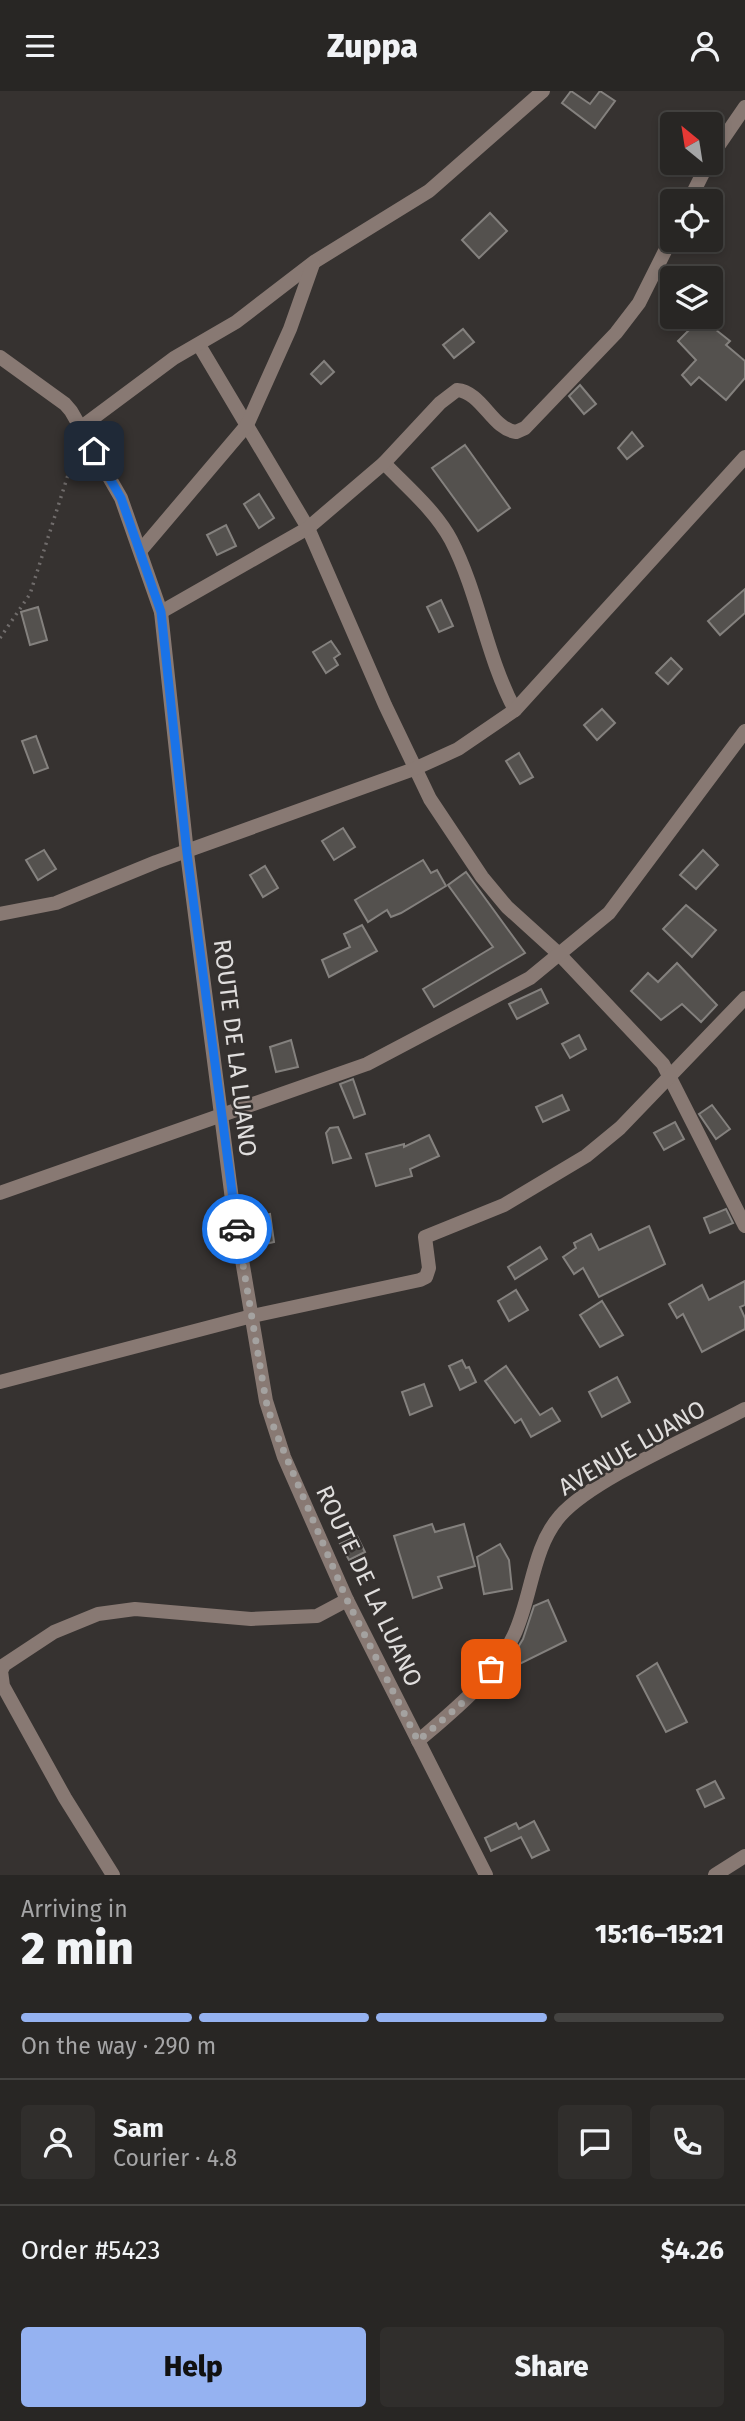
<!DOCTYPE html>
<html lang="en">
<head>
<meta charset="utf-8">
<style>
	body { margin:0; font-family:"Fira Sans",sans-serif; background:#302e2c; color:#f1f3f6; height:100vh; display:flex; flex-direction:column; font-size:26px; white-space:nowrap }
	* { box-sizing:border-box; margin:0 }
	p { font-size:23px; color:#a5a5a6 }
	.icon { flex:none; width:38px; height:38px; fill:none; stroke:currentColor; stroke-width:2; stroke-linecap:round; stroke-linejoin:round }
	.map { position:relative; height:1784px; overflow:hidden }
	.drawer { display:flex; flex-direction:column; background:#282624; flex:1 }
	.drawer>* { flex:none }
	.needle { width:46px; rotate:330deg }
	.buttons { position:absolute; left:660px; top:21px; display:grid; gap:14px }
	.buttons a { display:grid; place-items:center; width:63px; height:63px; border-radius:7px; background:#282624; box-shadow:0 4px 10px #0003,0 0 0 2px #444341; font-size:35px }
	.pin { position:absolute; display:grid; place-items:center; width:60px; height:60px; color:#fff; margin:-30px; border-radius:14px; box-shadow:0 4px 10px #0006 }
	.courier { position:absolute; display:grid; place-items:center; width:70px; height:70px; margin:-35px; border:5px solid #1a73e8; border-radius:50%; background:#fff; color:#222; box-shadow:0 2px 9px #0007 }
	.head em { font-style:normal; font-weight:800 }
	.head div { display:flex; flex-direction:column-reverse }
	.head { display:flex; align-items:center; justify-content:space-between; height:119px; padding:0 21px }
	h1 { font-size:46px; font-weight:800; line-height:52px }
	.bar { display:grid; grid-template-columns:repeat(4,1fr); gap:10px 7px; align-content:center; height:84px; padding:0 21px }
	.bar i { height:9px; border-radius:5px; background:#444341 }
	.bar .active { background:#95b2f1 }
	.bar p { grid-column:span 4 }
	.line { display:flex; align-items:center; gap:18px; padding:0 21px; border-top:2px solid #444341 }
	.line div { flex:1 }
	.round { display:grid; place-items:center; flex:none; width:74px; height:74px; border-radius:7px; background:#302e2c }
	.cta { display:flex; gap:14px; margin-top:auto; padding:14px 21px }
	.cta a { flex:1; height:80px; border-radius:7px; background:#95b2f1; color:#111; font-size:28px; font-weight:800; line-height:80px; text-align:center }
	.cta a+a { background:#302e2c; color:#f1f3f6 }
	header { display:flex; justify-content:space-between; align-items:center; height:91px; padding:0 21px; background:#282624; font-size:32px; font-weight:800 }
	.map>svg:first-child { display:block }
	.building { fill:#54514e; stroke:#84817e; stroke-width:2 }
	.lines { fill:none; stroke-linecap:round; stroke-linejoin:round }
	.path { stroke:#706c6b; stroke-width:3.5; stroke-dasharray:2 5; stroke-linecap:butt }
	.minor { stroke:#887973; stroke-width:14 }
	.done { stroke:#a4a2a0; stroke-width:7; stroke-dasharray:0 12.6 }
	.route { stroke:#1a73e8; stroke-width:9 }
	.labels { text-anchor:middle; stroke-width:5; stroke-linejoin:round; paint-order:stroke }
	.street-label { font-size:24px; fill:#e0dedd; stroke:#363230 }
</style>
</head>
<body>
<header><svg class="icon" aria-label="menu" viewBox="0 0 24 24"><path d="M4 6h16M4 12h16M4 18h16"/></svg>Zuppa<svg class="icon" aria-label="person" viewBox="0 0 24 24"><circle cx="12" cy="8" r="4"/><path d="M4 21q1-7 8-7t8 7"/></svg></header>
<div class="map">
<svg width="745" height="1784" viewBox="0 0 745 1784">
	<rect width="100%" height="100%" fill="#363230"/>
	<g class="building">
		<polygon points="571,0 590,13 600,0 615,10 595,37 562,12"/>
		<polygon points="490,122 507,140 479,167 462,149"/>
		<polygon points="701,227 730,250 726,254 745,270 745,287 726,309 699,286 691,294 682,284 696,269 678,250"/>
		<polygon points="463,238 474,251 454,267 443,254"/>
		<polygon points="324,270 334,281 321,293 311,283"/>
		<polygon points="580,294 596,313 584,323 569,305"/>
		<polygon points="632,341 643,355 627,368 618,357"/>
		<polygon points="465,354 510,417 478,440 432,377"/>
		<polygon points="259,403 274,427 259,437 244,413"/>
		<polygon points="226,434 236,455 217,464 207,444"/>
		<polygon points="745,498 745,522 720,544 708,530"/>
		<polygon points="441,509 453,535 439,541 427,516"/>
		<polygon points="38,516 47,549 30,554 21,521"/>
		<polygon points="331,550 340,563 334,567 338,574 326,582 313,561"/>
		<polygon points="671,567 682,578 668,593 656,582"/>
		<polygon points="602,618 615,632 597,649 584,634"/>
		<polygon points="36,645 48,677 34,682 22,650"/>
		<polygon points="519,662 533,686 520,693 506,670"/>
		<polygon points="343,737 355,756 334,769 322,750"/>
		<polygon points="44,759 56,778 38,789 26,769"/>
		<polygon points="703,759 718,774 696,798 680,784"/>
		<polygon points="423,769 431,782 437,779 446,795 401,822 391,826 387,819 368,831 355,809"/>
		<polygon points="265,775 278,797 263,806 250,784"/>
		<polygon points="466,781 525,862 434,916 423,898 493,856 448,794"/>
		<polygon points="686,814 716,839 692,866 663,838"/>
		<polygon points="362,834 377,860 329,886 322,869 350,856 344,843"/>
		<polygon points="677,872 717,914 701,931 682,913 661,929 631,900 648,882 658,891"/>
		<polygon points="541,898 548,912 517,928 509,913"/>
		<polygon points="579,944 586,958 570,967 562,953"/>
		<polygon points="291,949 298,976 276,981 270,956"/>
		<polygon points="353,988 365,1023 354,1027 340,993"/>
		<polygon points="562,1004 569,1019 543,1031 536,1016"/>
		<polygon points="712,1014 730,1038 716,1048 699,1023"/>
		<polygon points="675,1031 684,1048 664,1059 654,1042"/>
		<polygon points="338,1036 351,1067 333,1072 326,1042 330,1037"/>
		<polygon points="429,1044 439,1065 410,1078 412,1085 376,1095 366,1063 404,1053 404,1056"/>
		<polygon points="726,1118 733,1132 710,1142 704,1127"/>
		<polygon points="270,1123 274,1151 257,1155 252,1127"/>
		<polygon points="649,1135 665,1173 599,1206 583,1177 574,1183 563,1166 576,1157 574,1152 591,1143 599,1159"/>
		<polygon points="540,1156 547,1168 515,1188 508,1176"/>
		<polygon points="745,1190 745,1214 740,1216 745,1227 745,1238 702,1261 683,1223 677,1227 669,1213 702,1194 709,1209"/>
		<polygon points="516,1199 528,1219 509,1230 498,1210"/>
		<polygon points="602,1210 623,1244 600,1256 580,1224"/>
		<polygon points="462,1269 466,1277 469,1276 476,1291 460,1299 449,1275"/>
		<polygon points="506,1275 540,1324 552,1317 560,1330 531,1346 521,1328 515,1332 485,1290"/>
		<polygon points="617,1286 630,1311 602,1326 589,1301"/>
		<polygon points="424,1293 432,1315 410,1324 402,1301"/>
		<polygon points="432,1433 435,1441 464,1433 475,1475 438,1486 442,1497 413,1507 394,1445"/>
		<polygon points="357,1445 365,1461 349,1469 340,1453"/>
		<polygon points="500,1453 509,1469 512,1498 484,1503 477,1466"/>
		<polygon points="548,1509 566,1550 503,1581 523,1548 534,1515"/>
		<polygon points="657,1572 687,1631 666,1641 637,1585"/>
		<polygon points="715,1690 724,1707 705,1716 697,1699"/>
		<polygon points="534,1730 549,1759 532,1767 521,1746 491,1760 485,1747 516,1732 519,1738"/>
	</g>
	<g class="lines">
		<polyline class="path" points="0,547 30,503 76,359"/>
		<g class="minor">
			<polyline points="710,67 745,16"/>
			<polyline points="689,110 708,72"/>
			<polyline points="199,254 308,437 385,614 430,708 482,786 507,816 560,864 663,973 745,1135"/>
			<polyline points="0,266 65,313 71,320 121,407 161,521 187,762 233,1116 266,1310 284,1366 347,1509 486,1784"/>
			<polyline points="80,337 174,267 236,231 314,171 429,100 543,0"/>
			<path d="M384,372C406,395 435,419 451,449C479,503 486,565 515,619"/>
			<polyline points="141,459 247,334 290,238 313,173"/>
			<path d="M161,521L308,437L384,372L440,312L457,299C482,301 492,338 516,341L525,337L616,242L639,212L672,146"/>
			<polyline points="0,823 56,812 156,771 414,678 458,658 515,619 745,366"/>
			<polyline points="0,1102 367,973 530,887 609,822 745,640"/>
			<polyline points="0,1291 252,1225 420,1189 426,1186 429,1177 425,1146 504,1114 586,1065 620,1037 745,907"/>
			<path d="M418,1650C453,1620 495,1587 514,1544C532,1506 532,1457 560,1425C593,1387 697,1344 745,1318"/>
			<polyline points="113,1784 65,1707 3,1595 1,1580 4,1574 54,1541 98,1523 135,1518 251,1528 317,1525 347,1509"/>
			<polyline points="715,1784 745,1765"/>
		</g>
	</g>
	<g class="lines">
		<polyline class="done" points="237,1138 266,1310 274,1337 347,1509 418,1650 462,1612 491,1578"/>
		<polyline class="route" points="94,360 121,407 161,521 187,762 237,1138"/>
	</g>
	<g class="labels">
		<g class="street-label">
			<text transform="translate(235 957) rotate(83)" y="8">ROUTE DE LA LUANO</text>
			<text transform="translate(632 1357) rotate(-30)" y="8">AVENUE LUANO</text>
			<text transform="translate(369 1495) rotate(65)" y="8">ROUTE DE LA LUANO</text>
		</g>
	</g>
</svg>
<div class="buttons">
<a><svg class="needle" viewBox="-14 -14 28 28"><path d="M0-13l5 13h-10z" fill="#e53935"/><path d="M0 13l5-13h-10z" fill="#a5a5a6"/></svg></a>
<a><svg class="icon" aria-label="locate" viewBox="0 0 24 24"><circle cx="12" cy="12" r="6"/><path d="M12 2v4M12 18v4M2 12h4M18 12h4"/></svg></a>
<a><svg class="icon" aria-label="layers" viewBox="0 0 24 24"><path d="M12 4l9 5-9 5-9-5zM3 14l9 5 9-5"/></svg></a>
</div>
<div class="pin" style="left:491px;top:1578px;background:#ea580c"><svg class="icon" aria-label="bag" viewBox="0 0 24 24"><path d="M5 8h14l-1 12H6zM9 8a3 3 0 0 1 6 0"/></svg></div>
<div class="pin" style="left:94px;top:360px;background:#1f2937"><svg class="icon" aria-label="home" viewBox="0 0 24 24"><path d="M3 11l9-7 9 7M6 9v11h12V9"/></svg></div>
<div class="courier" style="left:237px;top:1138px"><svg class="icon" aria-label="car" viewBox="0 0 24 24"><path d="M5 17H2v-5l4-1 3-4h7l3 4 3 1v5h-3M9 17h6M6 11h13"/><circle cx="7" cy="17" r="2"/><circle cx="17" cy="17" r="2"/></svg></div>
</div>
<section class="drawer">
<div class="head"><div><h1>2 min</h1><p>Arriving in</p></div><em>15:16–15:21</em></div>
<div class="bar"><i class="active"></i><i class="active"></i><i class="active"></i><i></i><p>On the way · 290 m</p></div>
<div class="line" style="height:126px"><a class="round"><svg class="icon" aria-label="person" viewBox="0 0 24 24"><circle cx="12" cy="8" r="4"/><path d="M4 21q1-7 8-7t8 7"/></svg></a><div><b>Sam</b><p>Courier · 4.8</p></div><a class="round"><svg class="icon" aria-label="chat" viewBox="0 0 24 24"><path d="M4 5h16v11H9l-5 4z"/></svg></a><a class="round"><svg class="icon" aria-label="phone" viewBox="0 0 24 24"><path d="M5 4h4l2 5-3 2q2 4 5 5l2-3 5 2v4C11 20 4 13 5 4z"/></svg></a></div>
<div class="line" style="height:91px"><div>Order #5423</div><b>$4.26</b></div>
<div class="cta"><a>Help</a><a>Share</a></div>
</section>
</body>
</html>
